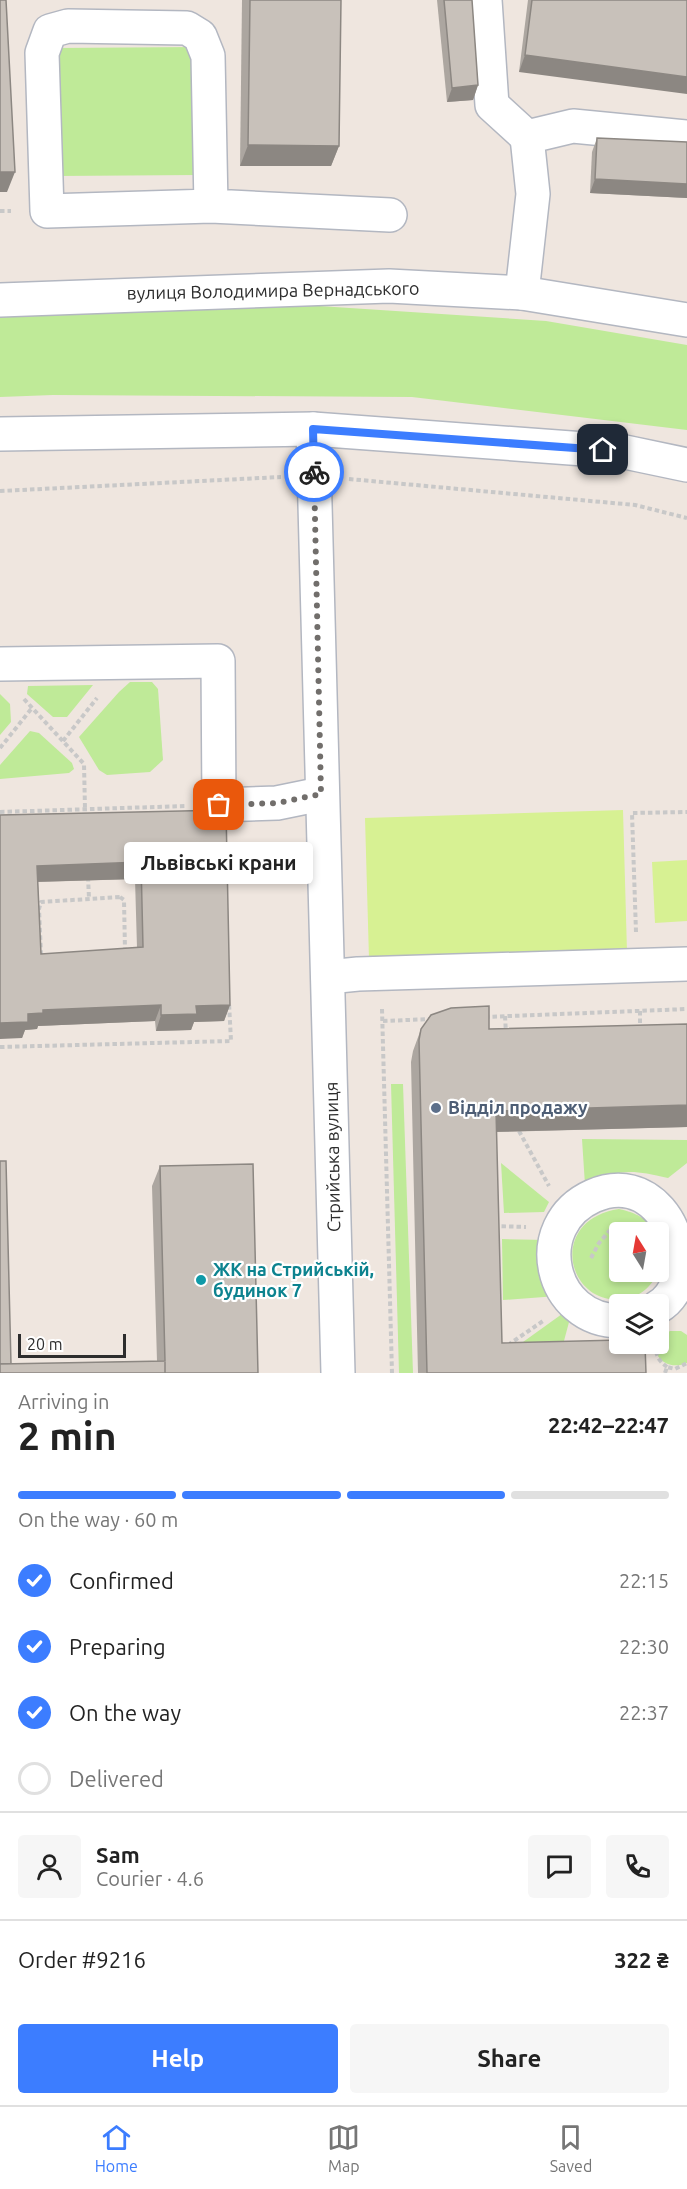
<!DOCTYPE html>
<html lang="en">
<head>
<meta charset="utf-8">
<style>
	body { margin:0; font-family:Ubuntu,sans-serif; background:#f6f6f6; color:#222; height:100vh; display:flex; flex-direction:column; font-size:22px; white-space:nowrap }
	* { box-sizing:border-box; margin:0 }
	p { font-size:20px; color:#767676 }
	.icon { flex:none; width:33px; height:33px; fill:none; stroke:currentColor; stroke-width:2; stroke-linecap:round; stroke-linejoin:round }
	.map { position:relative; height:1373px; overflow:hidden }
	.side { display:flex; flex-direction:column; background:#fff; flex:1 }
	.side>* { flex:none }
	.needle { width:39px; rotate:349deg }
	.fabs { position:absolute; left:609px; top:1222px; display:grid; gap:12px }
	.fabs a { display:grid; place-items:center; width:60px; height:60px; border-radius:6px; background:#fff; box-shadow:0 3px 9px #0003; font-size:30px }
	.scale { position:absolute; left:18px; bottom:15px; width:108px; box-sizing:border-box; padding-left:6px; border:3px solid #2d2d2d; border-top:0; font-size:16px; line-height:21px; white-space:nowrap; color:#2d2d2d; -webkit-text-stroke:4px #fff; paint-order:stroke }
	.pin { position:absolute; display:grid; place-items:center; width:51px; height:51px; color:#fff; margin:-26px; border-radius:12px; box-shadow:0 3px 9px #0006 }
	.courier { position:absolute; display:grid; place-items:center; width:60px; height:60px; margin:-30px; border:4px solid #3c7dff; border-radius:50%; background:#fff; color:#222; box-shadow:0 2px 8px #0007 }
	.bubble { position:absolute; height:42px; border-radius:6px; background:#fff; box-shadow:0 3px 9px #0003; font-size:20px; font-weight:700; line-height:42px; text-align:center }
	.overview em { font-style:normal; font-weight:700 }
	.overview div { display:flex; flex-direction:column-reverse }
	.overview { display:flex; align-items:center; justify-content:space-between; height:102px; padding:0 18px }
	h1 { font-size:39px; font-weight:700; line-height:45px }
	.bar { display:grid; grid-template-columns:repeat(4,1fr); gap:9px 6px; align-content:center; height:72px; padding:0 18px }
	.bar i { height:8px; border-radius:4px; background:#e0e0e0 }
	.bar .active { background:#3c7dff }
	.bar p { grid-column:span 4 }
	.line { display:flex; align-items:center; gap:15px; padding:0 18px; border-top:2px solid #e0e0e0 }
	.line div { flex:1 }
	.round { display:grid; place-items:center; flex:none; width:63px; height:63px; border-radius:6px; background:#f6f6f6 }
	ol { padding:0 18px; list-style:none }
	li { display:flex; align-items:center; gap:18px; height:66px }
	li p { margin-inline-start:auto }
	li .icon { padding:6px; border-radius:50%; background:#3c7dff; color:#fff; stroke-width:4 }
	li:last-child { color:#767676 }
	li i { width:33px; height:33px; border:3px solid #e0e0e0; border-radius:50% }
	.cta { display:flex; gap:12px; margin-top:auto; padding:12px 18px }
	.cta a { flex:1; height:69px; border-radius:6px; background:#3c7dff; color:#fff; font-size:24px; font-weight:700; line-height:69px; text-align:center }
	.cta a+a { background:#f6f6f6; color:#222 }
	.dock { display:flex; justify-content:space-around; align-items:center; height:84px; border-top:2px solid #e0e0e0; background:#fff; font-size:16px; color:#767676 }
	.dock a { display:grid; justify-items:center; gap:3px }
	.dock .active { color:#3c7dff }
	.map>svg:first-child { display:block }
	.green { fill:#bfea98 }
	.pitch { fill:#d7f193 }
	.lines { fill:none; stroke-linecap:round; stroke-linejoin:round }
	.minor-casing { stroke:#b3b7c1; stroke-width:36 }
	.path { stroke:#c8c8c8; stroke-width:4; stroke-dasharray:4.5 3; stroke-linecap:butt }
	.minor { stroke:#fff; stroke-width:33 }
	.wall { fill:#aca6a0; fill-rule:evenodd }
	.shaded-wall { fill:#8c8782 }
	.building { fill:#c8c1ba; stroke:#8c8782; stroke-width:1.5; fill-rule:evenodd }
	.done { stroke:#716e6b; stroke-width:6; stroke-dasharray:0 10.8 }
	.route { stroke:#3c7dff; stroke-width:8 }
	.service-dot { fill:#5c6f8a; stroke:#fff; stroke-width:2 }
	.culture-dot { fill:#0f9aa8; stroke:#fff; stroke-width:2 }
	.labels { text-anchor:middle; stroke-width:4.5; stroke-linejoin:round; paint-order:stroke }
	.street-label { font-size:18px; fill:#2d2d2d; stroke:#fff }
	.service-label { font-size:18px; font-weight:bold; fill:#4e5e75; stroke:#fff; text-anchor:start }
	.culture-label { font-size:18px; font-weight:bold; fill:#0d838f; stroke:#fff; text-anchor:start }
</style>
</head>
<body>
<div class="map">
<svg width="687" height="1373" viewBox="0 0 687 1373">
	<rect width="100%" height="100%" fill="#efe6df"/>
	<g class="green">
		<polygon points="197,47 198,175 56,176 55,48"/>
		<polygon points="304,305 546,321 687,345 687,430 412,397 53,395 0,397 0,317 37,312"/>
		<polygon points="130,682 152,682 158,689 163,760 150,772 107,775 99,770 79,737 119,692"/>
		<polygon points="93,685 67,717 53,717 27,694 28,686"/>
		<polygon points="0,694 10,704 11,722 0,735"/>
		<polygon points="30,731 39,733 72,763 74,769 69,773 0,779 0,765"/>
		<polygon points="391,1084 403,1084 413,1373 399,1373"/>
		<path d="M582,1139L687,1140V1163L668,1178C630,1169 620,1169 585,1185Z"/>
		<polygon points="501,1163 549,1202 544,1212 504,1213"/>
		<path d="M619,1209C637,1213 646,1218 657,1233H620V1272H658L659,1235C665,1254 663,1271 649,1286C643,1293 634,1297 625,1299C567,1308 546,1220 619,1209Z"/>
		<polygon points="502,1239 546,1240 557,1296 503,1300"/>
		<polygon points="569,1309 572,1311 561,1352 523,1342"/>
		<path d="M670,1331H681L687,1335V1363C664,1373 641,1349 670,1331Z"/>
	</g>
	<g class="pitch">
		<polygon points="623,810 627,952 369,959 365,818"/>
		<polygon points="687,860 687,921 655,923 652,862"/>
	</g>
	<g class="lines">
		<defs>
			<g id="minor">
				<polyline points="485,0 492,105 527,137"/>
				<polyline points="211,206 208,56 200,36 187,28 68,26 50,31 42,53 47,211 211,206 390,215"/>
				<polyline points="522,293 533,194 527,137 573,126 687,137"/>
				<polyline points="0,300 389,286 522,293 687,320"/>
				<polyline points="313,429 338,1373"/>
				<polyline points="0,434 313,429 625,452 687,465"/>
				<polyline points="0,664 218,661 219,805 277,803 321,794"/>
				<polyline points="328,977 358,974 687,964"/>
				<path d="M620,1321C549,1321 528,1225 593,1196C648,1172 687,1229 678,1282C674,1292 667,1302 658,1307"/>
			</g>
		</defs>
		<use href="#minor" class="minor-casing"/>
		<g class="path">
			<polyline points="0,211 11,211"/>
			<polyline points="349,479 635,505 687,518"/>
			<polyline points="0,491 281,477"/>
			<polyline points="24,699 84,764 85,809"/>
			<polyline points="63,741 97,698"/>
			<polyline points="0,748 32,708"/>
			<polyline points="0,812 185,806"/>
			<polyline points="88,877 89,898"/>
			<polygon points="120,897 124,900 125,950 118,954 46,960 41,955 39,909 41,902"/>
			<polyline points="636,932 632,813 687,812"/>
			<polyline points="382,1009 392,1373"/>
			<polyline points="640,1011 640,1028"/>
			<polyline points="505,1016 506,1034"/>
			<polyline points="485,1017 687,1009"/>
			<polyline points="383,1021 433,1019"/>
			<polyline points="0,1047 231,1041 229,1003"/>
			<polyline points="519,1131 549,1186"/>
			<polyline points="494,1226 526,1227"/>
			<polyline points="591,1258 599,1243 611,1229"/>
			<path d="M657,1344C654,1354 659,1361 667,1367"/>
			<polyline points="508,1345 543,1321"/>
			<polyline points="665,1373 667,1367 675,1369 687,1363"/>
		</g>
		<use href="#minor" class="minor"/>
	</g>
	<g class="wall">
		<polygon points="242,0 341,0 339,146 331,166 240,166"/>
		<polygon points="437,0 472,0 478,85 473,100 447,102"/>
		<polygon points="528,0 687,0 519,72"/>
		<polygon points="597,138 687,142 687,198 590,193 592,152"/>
		<path d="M226,810L230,1005L224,1021L194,1022L191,1030L156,1031L155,1021L38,1026L37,1029L25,1030L22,1038L0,815ZM135,879L137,948L41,954L38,882Z"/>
		<polygon points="421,1029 489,1029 687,1127 496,1132 502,1343 646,1373 418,1373 411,1062 413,1051"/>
		<polygon points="160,1166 258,1373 11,1364 157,1361 152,1186"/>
	</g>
	<g class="shaded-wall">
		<polygon points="525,55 687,77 687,94 519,72"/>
		<polygon points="478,85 473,100 447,102 452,88"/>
		<polygon points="248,145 339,146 331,166 240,166"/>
		<polygon points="0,172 15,172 7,192 0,192"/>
		<polygon points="595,179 687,184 687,198 590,193"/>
		<polygon points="141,862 135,879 31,882 37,866"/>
		<polygon points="161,1005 155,1021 38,1026 37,1029 25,1030 22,1038 0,1039 0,1023 28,1014 43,1010"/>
		<polygon points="230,1005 224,1021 194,1022 191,1030 156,1031 161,1015 196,1006"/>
		<polygon points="687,1105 687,1127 488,1132 496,1111"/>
	</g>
	<g class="building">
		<polygon points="0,0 6,0 15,172 0,172"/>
		<polygon points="250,0 341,0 339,146 248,145"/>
		<polygon points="444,0 472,0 478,85 452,88"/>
		<polygon points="532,0 687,0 687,77 525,55"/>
		<polygon points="597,138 687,142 687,184 595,179"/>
		<path d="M226,810L230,1005L196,1006L197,1014L161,1015V1005L43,1010V1013L28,1014V1022L0,1023V815ZM141,862L143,947L41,954L37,866Z"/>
		<polygon points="489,1006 489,1029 687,1024 687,1105 496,1111 502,1343 620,1340 620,1344 645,1344 646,1373 427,1373 419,1040 421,1029 431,1015 451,1008"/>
		<polygon points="0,1161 6,1161 11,1364 0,1364"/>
		<polygon points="253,1164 258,1373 165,1373 165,1362 165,1373 0,1373 0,1364 165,1361 160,1166"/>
	</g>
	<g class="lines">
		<polyline class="done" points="219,805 277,803 321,794 314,472"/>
		<polyline class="route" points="314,472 313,429 603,450"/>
	</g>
	<circle class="service-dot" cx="436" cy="1108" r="6"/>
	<circle class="culture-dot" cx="201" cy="1280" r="6"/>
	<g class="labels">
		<g class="street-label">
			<text transform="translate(273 291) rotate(-1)" y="6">вулиця Володимира Вернадського</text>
			<text transform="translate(333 1157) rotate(-91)" y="6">Стрийська вулиця</text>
		</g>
		<g class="service-label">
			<text x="448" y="1114">Відділ продажу</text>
		</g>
		<g class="culture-label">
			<text x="213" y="1276">ЖК на Стрийській,<tspan x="213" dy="21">будинок 7</tspan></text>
		</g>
	</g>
</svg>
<div class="fabs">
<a><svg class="needle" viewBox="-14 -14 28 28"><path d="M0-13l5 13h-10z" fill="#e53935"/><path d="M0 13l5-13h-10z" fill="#767676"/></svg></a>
<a><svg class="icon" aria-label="layers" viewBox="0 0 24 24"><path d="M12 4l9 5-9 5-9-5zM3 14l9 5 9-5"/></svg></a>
</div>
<div class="scale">20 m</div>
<div class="pin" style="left:219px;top:805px;background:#ea580c"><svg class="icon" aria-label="bag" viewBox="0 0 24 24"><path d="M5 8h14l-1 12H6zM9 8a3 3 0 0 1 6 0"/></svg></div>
<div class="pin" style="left:603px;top:450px;background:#1f2937"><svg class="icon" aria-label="home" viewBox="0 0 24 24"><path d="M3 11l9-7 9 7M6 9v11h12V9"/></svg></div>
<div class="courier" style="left:314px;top:472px"><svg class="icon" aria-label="bike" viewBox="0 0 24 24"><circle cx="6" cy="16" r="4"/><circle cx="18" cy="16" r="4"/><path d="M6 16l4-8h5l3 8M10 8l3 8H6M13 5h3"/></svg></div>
<div class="bubble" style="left:124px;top:842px;width:189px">Львівські крани</div>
</div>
<section class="side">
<div class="overview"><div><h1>2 min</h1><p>Arriving in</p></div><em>22:42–22:47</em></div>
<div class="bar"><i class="active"></i><i class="active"></i><i class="active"></i><i></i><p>On the way · 60 m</p></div>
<ol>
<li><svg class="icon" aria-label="check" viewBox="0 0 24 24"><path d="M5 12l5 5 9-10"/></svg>Confirmed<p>22:15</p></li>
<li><svg class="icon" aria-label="check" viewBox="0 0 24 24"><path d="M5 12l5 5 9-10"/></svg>Preparing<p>22:30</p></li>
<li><svg class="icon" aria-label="check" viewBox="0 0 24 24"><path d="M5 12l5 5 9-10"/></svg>On the way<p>22:37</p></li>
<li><i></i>Delivered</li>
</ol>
<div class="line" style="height:108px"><a class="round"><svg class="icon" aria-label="person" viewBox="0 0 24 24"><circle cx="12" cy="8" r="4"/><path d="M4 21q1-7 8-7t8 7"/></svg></a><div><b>Sam</b><p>Courier · 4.6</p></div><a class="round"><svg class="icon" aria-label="chat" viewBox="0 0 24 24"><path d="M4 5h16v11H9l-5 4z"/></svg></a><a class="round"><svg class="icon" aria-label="phone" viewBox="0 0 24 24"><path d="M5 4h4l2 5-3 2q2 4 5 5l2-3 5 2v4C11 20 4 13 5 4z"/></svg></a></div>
<div class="line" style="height:78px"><div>Order #9216</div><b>322 ₴</b></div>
<div class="cta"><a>Help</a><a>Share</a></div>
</section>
<nav class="dock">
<a class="active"><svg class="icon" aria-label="home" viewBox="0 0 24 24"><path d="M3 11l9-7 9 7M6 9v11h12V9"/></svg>Home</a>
<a><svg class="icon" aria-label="map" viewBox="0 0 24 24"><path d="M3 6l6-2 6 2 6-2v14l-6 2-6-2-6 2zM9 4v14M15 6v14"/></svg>Map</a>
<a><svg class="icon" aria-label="saved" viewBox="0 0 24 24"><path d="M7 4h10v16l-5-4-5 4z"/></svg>Saved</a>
</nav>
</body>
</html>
